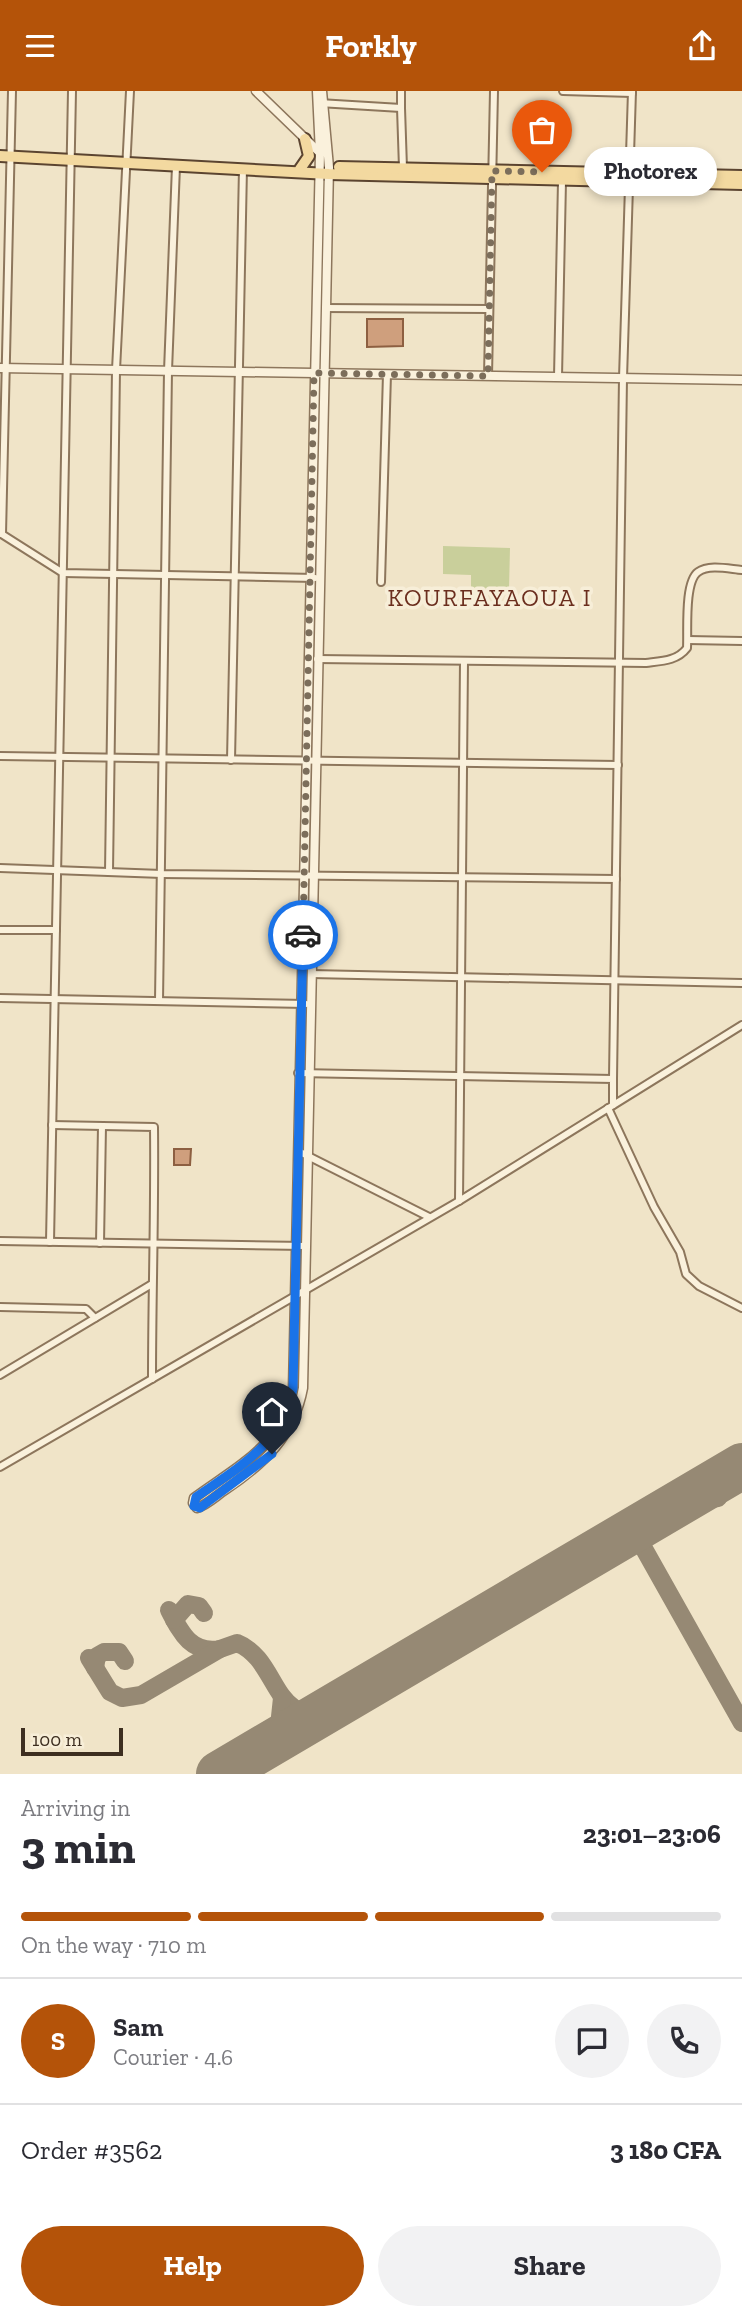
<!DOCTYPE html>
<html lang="en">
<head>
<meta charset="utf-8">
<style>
	body { margin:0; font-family:"Zilla Slab",serif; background:#f2f2f3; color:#2b2b33; height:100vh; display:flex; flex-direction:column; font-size:26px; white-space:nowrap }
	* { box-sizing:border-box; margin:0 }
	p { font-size:23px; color:#7c7c81 }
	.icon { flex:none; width:38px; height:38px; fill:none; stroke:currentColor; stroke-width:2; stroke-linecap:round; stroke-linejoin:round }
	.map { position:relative; height:1683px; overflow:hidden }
	.drawer { display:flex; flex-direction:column; background:#fff; flex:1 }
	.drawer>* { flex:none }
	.scale { position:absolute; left:21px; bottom:18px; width:102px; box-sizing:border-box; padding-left:7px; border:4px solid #3d2e20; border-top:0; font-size:19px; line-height:24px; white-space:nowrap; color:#3d2e20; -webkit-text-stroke:5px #f7eed8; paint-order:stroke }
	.pin { position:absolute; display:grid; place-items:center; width:60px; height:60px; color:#fff; margin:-72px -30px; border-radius:50% 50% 50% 0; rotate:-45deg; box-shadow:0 0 7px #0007 }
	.pin .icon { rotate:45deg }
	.courier { position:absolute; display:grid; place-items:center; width:70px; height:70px; margin:-35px; border:5px solid #1a73e8; border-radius:50%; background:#fff; color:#222; box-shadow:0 2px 9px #0007 }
	.bubble { position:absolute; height:49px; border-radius:24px; background:#fff; box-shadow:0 4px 10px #0003; font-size:23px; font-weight:700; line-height:49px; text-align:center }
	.head em { font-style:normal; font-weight:700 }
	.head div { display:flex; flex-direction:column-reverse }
	.head { display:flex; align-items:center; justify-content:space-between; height:119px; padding:0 21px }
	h1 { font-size:46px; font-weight:700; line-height:52px }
	.bar { display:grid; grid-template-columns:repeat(4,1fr); gap:10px 7px; align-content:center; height:84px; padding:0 21px }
	.bar i { height:9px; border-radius:5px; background:#e1e1e2 }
	.bar .selected { background:#b45309 }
	.bar p { grid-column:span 4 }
	.line { display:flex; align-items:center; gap:18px; padding:0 21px; border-top:2px solid #e1e1e2 }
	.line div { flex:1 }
	.round { display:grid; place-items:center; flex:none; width:74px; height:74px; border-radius:37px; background:#f2f2f3 }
	.button { display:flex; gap:14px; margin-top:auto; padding:14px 21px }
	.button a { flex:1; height:80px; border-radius:42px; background:#b45309; color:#fff; font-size:28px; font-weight:700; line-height:80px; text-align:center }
	.button a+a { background:#f2f2f3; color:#2b2b33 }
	header { display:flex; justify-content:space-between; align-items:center; height:91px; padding:0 21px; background:#b45309; color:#fff; font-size:32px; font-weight:700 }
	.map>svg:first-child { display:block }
	.green { fill:#c9cf9b }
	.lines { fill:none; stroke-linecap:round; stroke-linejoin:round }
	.taxiway { stroke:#968974; stroke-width:18 }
	.runway { stroke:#968974; stroke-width:46 }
	.building { fill:#cf9f7d; stroke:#8d5f41; stroke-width:2 }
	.minor-casing { stroke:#8d765c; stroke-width:10 }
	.tertiary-casing { stroke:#8d765c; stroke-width:11 }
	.primary-casing { stroke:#5b4430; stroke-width:14 }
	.minor { stroke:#faf1dc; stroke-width:6 }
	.tertiary { stroke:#faf1dc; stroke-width:8 }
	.primary { stroke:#f3d9a0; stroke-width:10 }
	.done { stroke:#7c6e5b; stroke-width:7; stroke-dasharray:0 12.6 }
	.route { stroke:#1a73e8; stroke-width:9 }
	.labels { text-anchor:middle; stroke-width:7; stroke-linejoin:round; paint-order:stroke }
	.neighbourhood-label { font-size:24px; letter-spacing:2px; fill:#6b2e1e; stroke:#f7eed8 }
</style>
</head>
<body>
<header><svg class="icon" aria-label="menu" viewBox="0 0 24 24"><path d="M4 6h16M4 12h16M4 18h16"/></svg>Forkly<svg class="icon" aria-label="share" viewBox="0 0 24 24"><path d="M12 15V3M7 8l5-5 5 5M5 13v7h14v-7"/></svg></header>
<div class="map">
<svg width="742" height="1683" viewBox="0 0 742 1683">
	<rect width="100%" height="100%" fill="#f0e4c8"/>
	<polygon class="green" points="443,455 510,457 509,498 471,497 471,484 443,483"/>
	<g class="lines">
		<g class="taxiway">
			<polyline points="701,1399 720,1373"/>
			<polyline points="674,1417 686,1411 718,1407"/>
			<polyline points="634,1440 742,1632"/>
			<path d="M169,1519C181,1542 191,1563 220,1558"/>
			<polyline points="174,1529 188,1513 199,1515 204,1522"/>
			<path d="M89,1567L110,1601L122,1607L141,1604L220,1558L237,1552C281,1569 272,1644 335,1614"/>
			<polyline points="95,1577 97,1565 104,1561 119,1561 125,1570"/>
			<polyline points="267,1655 279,1635 282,1607"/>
		</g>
		<polyline class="runway" points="219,1683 742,1375"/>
	</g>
	<g class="building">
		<polygon points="367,228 403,228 403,255 367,256"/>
		<polygon points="174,1058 191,1058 190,1074 174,1074"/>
	</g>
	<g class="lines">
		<defs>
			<g id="minor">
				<polyline points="563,0 632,2"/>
				<polyline points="319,12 401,17 401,0"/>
				<polyline points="401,17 403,77"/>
				<polyline points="325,217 489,218"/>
				<polyline points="488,285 494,0"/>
				<polyline points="558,286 562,90"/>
				<polyline points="0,442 63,482 315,487"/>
				<polyline points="2,443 12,0"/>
				<polyline points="381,491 387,283"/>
				<polyline points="688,549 742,550"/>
				<path d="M317,568L646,572C662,570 677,570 687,557C688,540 684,491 698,481C709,473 729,478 742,479"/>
				<polyline points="0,665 618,674"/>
				<polyline points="231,669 243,77"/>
				<polyline points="0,777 162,783 616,788"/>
				<polyline points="109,781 116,279 130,0"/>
				<polyline points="0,839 56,839"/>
				<polyline points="311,883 742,892"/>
				<polyline points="0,907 306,913"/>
				<polyline points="159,910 168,280 176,75"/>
				<polyline points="298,982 613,988 613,1014"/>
				<polyline points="613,988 623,287 632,0"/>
				<polyline points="608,1017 654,1116 680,1161 686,1183 699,1195 742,1217"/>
				<path d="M52,1034L154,1036C155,1120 152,1204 152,1288"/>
				<polyline points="298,1060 429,1126"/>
				<polyline points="459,1110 464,570"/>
				<polyline points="0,1150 305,1155"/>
				<polyline points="50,1151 72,0"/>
				<polyline points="100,1152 102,1035"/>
				<polyline points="0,1216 86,1218 95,1227"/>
				<polyline points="0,1284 152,1193"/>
				<polyline points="0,1376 459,1110 742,934"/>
			</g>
			<g id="tertiary">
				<polyline points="256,0 320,62"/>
				<path d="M317,0L320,62L293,1298C283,1354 236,1376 194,1407L193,1412L197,1417C207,1414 216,1405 225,1399C264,1373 294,1345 303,1297L329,76L322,0"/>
				<polyline points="0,277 742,289"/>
			</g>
			<g id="primary">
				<polyline points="0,65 329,83 742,93"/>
				<polyline points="339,76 742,85"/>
				<polyline points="300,78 309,65 305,48"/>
			</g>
		</defs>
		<use href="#minor" class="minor-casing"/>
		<use href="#tertiary" class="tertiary-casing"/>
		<use href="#primary" class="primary-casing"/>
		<use href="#minor" class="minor"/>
		<use href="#tertiary" class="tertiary"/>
		<use href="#primary" class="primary"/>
	</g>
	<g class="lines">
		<polyline class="done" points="303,844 314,282 488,285 492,80 542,81"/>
		<path class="route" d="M272,1363L205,1413L200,1417L194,1415L196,1406C238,1377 283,1352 293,1298L303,844"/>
	</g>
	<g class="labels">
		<g class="neighbourhood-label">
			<text x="490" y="515">KOURFAYAOUA I</text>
		</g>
	</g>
</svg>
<div class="scale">100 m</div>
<div class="pin" style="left:542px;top:81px;background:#ea580c"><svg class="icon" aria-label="bag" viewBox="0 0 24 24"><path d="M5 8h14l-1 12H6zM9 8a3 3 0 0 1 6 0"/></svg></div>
<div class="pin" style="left:272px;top:1363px;background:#1f2937"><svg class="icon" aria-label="home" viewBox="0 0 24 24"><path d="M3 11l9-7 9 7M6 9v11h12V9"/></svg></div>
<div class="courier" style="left:303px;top:844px"><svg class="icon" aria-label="car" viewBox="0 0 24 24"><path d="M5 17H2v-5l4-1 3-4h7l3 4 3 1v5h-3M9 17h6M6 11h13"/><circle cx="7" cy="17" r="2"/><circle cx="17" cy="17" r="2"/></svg></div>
<div class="bubble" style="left:584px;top:56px;width:133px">Photorex</div>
</div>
<section class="drawer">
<div class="head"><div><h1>3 min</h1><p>Arriving in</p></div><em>23:01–23:06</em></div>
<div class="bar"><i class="selected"></i><i class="selected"></i><i class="selected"></i><i></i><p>On the way · 710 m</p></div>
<div class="line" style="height:126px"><b class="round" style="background:#b45309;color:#fff">S</b><div><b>Sam</b><p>Courier · 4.6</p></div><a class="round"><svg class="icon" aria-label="chat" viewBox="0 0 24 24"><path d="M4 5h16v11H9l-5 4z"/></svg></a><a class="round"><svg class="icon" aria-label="phone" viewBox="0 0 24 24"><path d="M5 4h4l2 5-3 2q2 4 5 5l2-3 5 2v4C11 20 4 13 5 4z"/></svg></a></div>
<div class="line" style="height:91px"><div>Order #3562</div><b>3 180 CFA</b></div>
<div class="button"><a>Help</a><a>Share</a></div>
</section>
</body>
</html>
